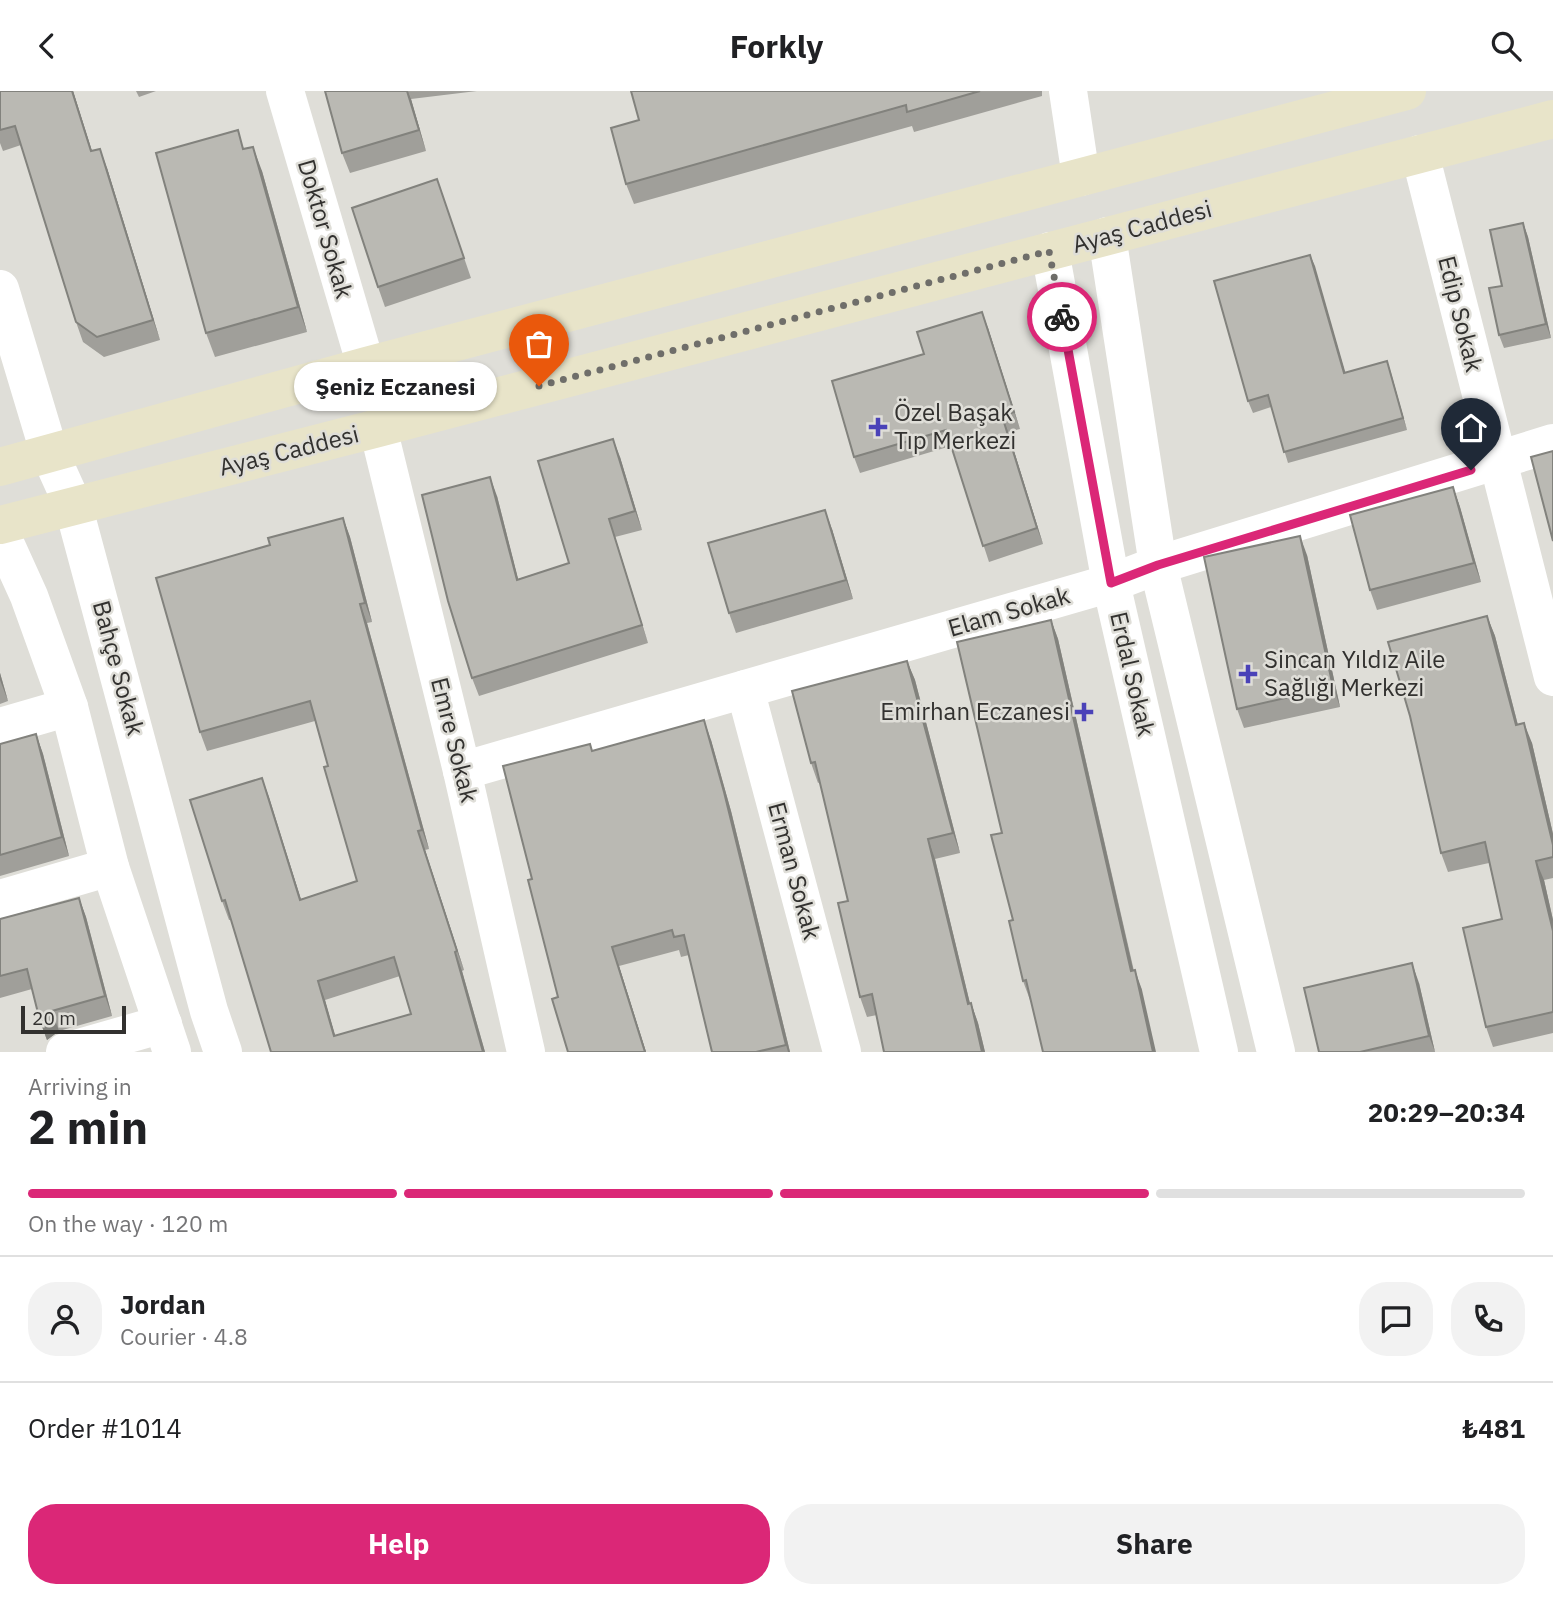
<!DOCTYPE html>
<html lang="en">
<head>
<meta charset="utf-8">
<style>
	body { margin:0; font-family:"IBM Plex Sans",sans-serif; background:#f2f2f2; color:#202124; height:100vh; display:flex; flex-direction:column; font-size:26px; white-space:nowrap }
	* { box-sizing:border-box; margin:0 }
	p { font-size:23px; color:#757577 }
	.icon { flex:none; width:38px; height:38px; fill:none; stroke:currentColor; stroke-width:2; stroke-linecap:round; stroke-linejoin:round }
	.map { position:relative; height:961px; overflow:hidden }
	.drawer { display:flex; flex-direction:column; background:#fff; flex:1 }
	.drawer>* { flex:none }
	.scale { position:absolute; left:21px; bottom:18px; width:105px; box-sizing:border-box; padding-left:7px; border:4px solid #32312f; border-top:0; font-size:19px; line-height:24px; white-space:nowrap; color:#32312f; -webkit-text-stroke:5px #dfded8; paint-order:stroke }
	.pin { position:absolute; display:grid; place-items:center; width:60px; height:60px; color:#fff; margin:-72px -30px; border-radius:50% 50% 50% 0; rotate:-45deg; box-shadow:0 0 7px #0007 }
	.pin .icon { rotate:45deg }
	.courier { position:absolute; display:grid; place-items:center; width:70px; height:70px; margin:-35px; border:5px solid #db2777; border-radius:50%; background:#fff; color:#222; box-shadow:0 2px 9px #0007 }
	.bubble { position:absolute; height:49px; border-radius:24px; background:#fff; box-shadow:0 2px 5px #0004; font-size:23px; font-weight:700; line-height:49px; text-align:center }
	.summary em { font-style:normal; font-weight:700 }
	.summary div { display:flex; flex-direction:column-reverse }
	.summary { display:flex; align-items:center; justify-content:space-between; height:119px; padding:0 28px }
	h1 { font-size:46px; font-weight:700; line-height:52px }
	.bar { display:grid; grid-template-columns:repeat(4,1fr); gap:10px 7px; align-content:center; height:84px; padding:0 28px }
	.bar i { height:9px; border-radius:5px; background:#e0e0e0 }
	.bar .current { background:#db2777 }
	.bar p { grid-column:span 4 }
	.line { display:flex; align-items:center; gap:18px; padding:0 28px; border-top:2px solid #e0e0e0 }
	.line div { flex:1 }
	.round { display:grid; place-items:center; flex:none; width:74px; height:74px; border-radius:28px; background:#f2f2f2 }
	.primary-button { display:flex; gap:14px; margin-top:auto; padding:14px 28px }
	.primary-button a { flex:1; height:80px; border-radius:28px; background:#db2777; color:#fff; font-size:28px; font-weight:700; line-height:80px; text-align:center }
	.primary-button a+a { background:#f2f2f2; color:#202124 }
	header { display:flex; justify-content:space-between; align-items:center; height:91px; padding:0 28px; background:#fff; font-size:32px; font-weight:700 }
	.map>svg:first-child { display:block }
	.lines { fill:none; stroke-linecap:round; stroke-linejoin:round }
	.minor { stroke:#fff; stroke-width:38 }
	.tertiary { stroke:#fff; stroke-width:38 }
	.secondary { stroke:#e8e4c9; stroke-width:38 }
	.wall { fill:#a09f9a; fill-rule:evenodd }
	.shaded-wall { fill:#82827d }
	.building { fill:#bab9b3; stroke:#82827d; stroke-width:2; fill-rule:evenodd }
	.done { stroke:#6f6e6a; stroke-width:7; stroke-dasharray:0 12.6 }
	.route { stroke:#db2777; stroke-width:9 }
	.poi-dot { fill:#4a42b8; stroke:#dfded8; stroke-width:2.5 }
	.labels { text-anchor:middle; stroke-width:5; stroke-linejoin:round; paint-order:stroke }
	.street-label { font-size:24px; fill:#32312f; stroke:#dfded8 }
	.poi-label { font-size:24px; fill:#32312f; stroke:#dfded8; text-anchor:start }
</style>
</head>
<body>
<header><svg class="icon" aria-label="back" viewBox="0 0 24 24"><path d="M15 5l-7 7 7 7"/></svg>Forkly<svg class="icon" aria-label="search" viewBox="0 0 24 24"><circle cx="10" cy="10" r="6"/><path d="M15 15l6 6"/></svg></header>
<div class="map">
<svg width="1553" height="961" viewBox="0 0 1553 961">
	<rect width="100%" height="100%" fill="#dfded8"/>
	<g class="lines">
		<g class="minor">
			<polyline points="285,0 366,275"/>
			<polyline points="1068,0 1081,86"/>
			<polyline points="1420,63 1553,586"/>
			<polyline points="1107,145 1158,474 1276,961"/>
			<polyline points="1050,160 1111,492 1219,961"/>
			<polyline points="378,337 462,680 526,961"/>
			<polyline points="745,598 842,961"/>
			<polyline points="0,636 69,616"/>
			<polyline points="462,680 1111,492 1158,474 1553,352"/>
			<polyline points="0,808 110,776"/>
			<polyline points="65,961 163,933"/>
		</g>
		<g class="tertiary">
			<polyline points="0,198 49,361 73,414 209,920 223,961"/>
			<polyline points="0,441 29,505 69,616 110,776 172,961"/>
		</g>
		<g class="secondary">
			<polyline points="0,376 366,275 1407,0"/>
			<polyline points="0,434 378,337 1553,28"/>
		</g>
	</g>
	<g class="wall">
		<polygon points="0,0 73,0 92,60 107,77 160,249 104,266 83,251 76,231 21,54 3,60 0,52"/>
		<polygon points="136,0 156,0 139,6"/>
		<polygon points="325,0 477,0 411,8 426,60 350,82 342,62"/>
		<polygon points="631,0 1042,0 1042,5 914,41 912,35 634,113 626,93 639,29"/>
		<polygon points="245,58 262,80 307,241 215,266 206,242"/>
		<polygon points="437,88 471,187 385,216 378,196"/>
		<polygon points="1523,132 1528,146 1551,247 1504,257 1499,244 1502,195"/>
		<polygon points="1310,164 1345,282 1387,270 1407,339 1288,372 1271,316 1253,322 1248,310"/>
		<polygon points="988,237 1020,338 1008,341 1043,453 989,471 951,355 860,382 854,366 924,263"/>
		<polygon points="620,366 642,439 615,446 648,552 479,605 472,587 497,405 518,488 569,472"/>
		<polygon points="1453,396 1460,416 1481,491 1377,519 1370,499"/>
		<path d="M343,427L350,446L372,531L367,532L429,758L425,759L464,879L462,880L485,961H271L231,829H229L222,810L262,687L301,808L357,790L328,675L315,630L207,660L200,641L270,454ZM400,885L411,923L335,945L325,909Z"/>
		<polygon points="832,438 853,508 736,542 729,522"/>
		<polygon points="1307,464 1340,616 1244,637 1237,618"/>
		<polygon points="1487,525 1495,545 1518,634 1532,652 1553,743 1553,787 1544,789 1553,829 1553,942 1493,956 1486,936 1502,828 1489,772 1448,781 1441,762"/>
		<polygon points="1051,529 1058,548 1134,880 1142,899 1030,909 1023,890 1013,829 1002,742"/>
		<polygon points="907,570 915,589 960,762 935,768 970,913 971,912 978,932 985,961 884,961 877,924 867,926 860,906 848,810 820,691 818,692 811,672"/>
		<polygon points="0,582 8,610 0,613"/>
		<polygon points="36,643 43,663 69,765 0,785 0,653"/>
		<polygon points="711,649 731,720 790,961 712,961 689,864 681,866 679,859 619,875 646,961 568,961 558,906 532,788 593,660"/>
		<polygon points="79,807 86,826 112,925 59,940 47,949 40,930 32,898 0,907 0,828"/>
		<polygon points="1419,892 1435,961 1319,961"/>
	</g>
	<g class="shaded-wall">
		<polygon points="72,0 73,0 98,80 91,60"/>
		<polygon points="407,0 411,8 426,60 419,39"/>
		<polygon points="253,56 262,80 307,241 298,216"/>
		<polygon points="100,58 107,77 160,249 153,229"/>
		<polygon points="1523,132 1528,146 1551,247 1546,233"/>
		<polygon points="1310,164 1315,175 1349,294 1344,282"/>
		<polygon points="982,221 988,237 1020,338 1014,321"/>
		<polygon points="1387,270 1391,282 1407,339 1403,327"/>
		<polygon points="1002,325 1008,341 1043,453 1037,437"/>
		<polygon points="613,348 620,366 642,439 635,420"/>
		<polygon points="490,386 497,405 523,507 517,489"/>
		<polygon points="1453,396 1460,416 1481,491 1474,472"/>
		<polygon points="825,419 832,438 853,508 846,489"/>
		<polygon points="343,427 350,446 372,531 365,512"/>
		<polygon points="609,428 615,446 648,552 642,534"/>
		<polygon points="1300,445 1307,464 1340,616 1333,596"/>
		<polygon points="360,513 367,532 429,758 422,739"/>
		<polygon points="1487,525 1495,545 1523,654 1516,634"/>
		<polygon points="1051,529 1058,548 1138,900 1131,880"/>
		<polygon points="907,570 915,589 960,762 953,742"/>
		<polygon points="0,582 8,610 0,589"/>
		<polygon points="704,629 711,649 731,720 790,961 788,961 786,954"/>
		<polygon points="1524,632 1532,652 1553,743 1553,754"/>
		<polygon points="36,643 43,663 69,765 62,746"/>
		<polygon points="262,687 269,706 307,828 300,809"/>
		<polygon points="418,740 425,759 464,879 457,860"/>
		<polygon points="928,748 935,768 975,933 968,913"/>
		<polygon points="1536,770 1544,789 1553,829 1553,840"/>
		<polygon points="79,807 86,826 112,925 105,905"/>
		<polygon points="612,856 619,875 646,961 645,961"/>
		<polygon points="455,861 462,880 485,961 483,961"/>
		<polygon points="1412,872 1419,892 1435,961 1429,945"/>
		<polygon points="1135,879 1142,899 1156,961 1153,961"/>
		<polygon points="318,890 325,909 340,961 334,945"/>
		<polygon points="971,912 978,932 985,961 982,961"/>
		<polygon points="52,920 59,940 47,949 40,930"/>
	</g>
	<g class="building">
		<polygon points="0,0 72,0 91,60 100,58 153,229 97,246 76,231 15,35 0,39"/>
		<polygon points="325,0 407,0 419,39 342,62"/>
		<polygon points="631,0 980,0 907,21 906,14 626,93 611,37 639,29"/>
		<polygon points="238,39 243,58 253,56 298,216 206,242 156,62"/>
		<polygon points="437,88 464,167 378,196 352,117"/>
		<polygon points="1523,132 1546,233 1499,244 1489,197 1502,195 1490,139"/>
		<polygon points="1310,164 1344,282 1387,270 1403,327 1284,361 1268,304 1248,310 1214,190"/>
		<polygon points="982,221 1014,321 1002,325 1037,437 983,455 946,339 854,366 832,290 924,263 917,241"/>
		<polygon points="613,348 635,420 609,428 642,534 472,587 448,510 422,404 490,386 517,489 569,472 538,370"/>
		<polygon points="1553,360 1553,450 1531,366"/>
		<polygon points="1453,396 1474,472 1370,499 1350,424"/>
		<polygon points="825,419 846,489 729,522 708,452"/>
		<path d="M343,427L365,512L360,513L422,739L418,740L457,860L455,861L483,961H271L225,809L222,810L190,709L262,687L300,809L357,790L324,676L328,675L310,610L200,641L156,487L270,454L268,447ZM394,866L411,923L334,945L318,890Z"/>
		<polygon points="1300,445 1333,596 1237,618 1204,466"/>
		<polygon points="1487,525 1516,634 1524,632 1553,754 1553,766 1536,770 1553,840 1553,921 1486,936 1463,837 1502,828 1485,751 1441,762 1410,625 1388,551"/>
		<polygon points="1051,529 1131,880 1135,879 1153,961 1043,961 1026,889 1023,890 1009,830 1013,829 991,744 1002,742 957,551"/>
		<polygon points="907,570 953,742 928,748 968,913 971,912 982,961 884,961 872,903 860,906 838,812 848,810 815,671 811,672 792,600"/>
		<polygon points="704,629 724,701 786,954 756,961 712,961 684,844 674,846 672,839 612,856 645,961 568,961 552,908 558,906 528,789 532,788 503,675 590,653 592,660"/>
		<polygon points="36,643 62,746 0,764 0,653"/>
		<polygon points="79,807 105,905 52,920 40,930 27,878 0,885 0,828"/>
		<polygon points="1412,872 1429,945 1360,961 1319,961 1304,897"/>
	</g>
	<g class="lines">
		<polyline class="done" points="539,295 1049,160 1062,226"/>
		<polyline class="route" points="1062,226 1111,492 1158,474 1471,379"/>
	</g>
	<g class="poi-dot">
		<path d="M874.5 325.5h7v7h7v7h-7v7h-7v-7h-7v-7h7z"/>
		<path d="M1244.5 572.5h7v7h7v7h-7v7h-7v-7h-7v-7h7z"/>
		<path d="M1080.5 610.5h7v7h7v7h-7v7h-7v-7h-7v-7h7z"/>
	</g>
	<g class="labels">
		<g class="street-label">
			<text transform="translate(1142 136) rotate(-15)" y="8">Ayaş Caddesi</text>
			<text transform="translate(325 138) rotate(74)" y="8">Doktor Sokak</text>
			<text transform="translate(1460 223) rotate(76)" y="8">Edip Sokak</text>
			<text transform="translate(289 360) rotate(-14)" y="8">Ayaş Caddesi</text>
			<text transform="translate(1009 521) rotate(-16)" y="8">Elam Sokak</text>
			<text transform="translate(118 577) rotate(75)" y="8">Bahçe Sokak</text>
			<text transform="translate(1132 583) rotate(77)" y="8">Erdal Sokak</text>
			<text transform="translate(454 649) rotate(76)" y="8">Emre Sokak</text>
			<text transform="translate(794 780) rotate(75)" y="8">Erman Sokak</text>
		</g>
		<g class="poi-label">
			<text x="894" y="330">Özel Başak<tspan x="894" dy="28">Tıp Merkezi</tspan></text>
			<text x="1264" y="577">Sincan Yıldız Aile<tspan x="1264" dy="28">Sağlığı Merkezi</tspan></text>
			<text x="1070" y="629" text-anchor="end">Emirhan Eczanesi</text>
		</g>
	</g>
</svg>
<div class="scale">20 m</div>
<div class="pin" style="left:539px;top:295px;background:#ea580c"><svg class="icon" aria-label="bag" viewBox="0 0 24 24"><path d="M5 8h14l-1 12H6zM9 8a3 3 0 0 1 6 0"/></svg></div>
<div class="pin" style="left:1471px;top:379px;background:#1f2937"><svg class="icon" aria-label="home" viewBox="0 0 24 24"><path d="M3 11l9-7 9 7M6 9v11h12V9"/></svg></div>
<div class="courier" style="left:1062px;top:226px"><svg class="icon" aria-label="bike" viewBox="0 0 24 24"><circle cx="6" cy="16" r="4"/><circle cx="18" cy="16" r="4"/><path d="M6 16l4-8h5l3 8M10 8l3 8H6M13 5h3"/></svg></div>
<div class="bubble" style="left:294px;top:271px;width:203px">Şeniz Eczanesi</div>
</div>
<section class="drawer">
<div class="summary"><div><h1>2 min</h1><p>Arriving in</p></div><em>20:29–20:34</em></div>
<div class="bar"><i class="current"></i><i class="current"></i><i class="current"></i><i></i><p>On the way · 120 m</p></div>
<div class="line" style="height:126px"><a class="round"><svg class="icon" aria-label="person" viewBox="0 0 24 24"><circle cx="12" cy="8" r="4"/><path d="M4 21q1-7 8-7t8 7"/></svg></a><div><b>Jordan</b><p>Courier · 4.8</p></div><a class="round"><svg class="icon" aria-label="chat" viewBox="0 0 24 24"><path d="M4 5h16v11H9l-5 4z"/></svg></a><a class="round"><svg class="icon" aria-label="phone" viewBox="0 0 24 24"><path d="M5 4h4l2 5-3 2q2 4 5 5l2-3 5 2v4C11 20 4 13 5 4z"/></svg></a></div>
<div class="line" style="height:91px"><div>Order #1014</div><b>₺481</b></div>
<div class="primary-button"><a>Help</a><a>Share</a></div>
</section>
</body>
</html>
